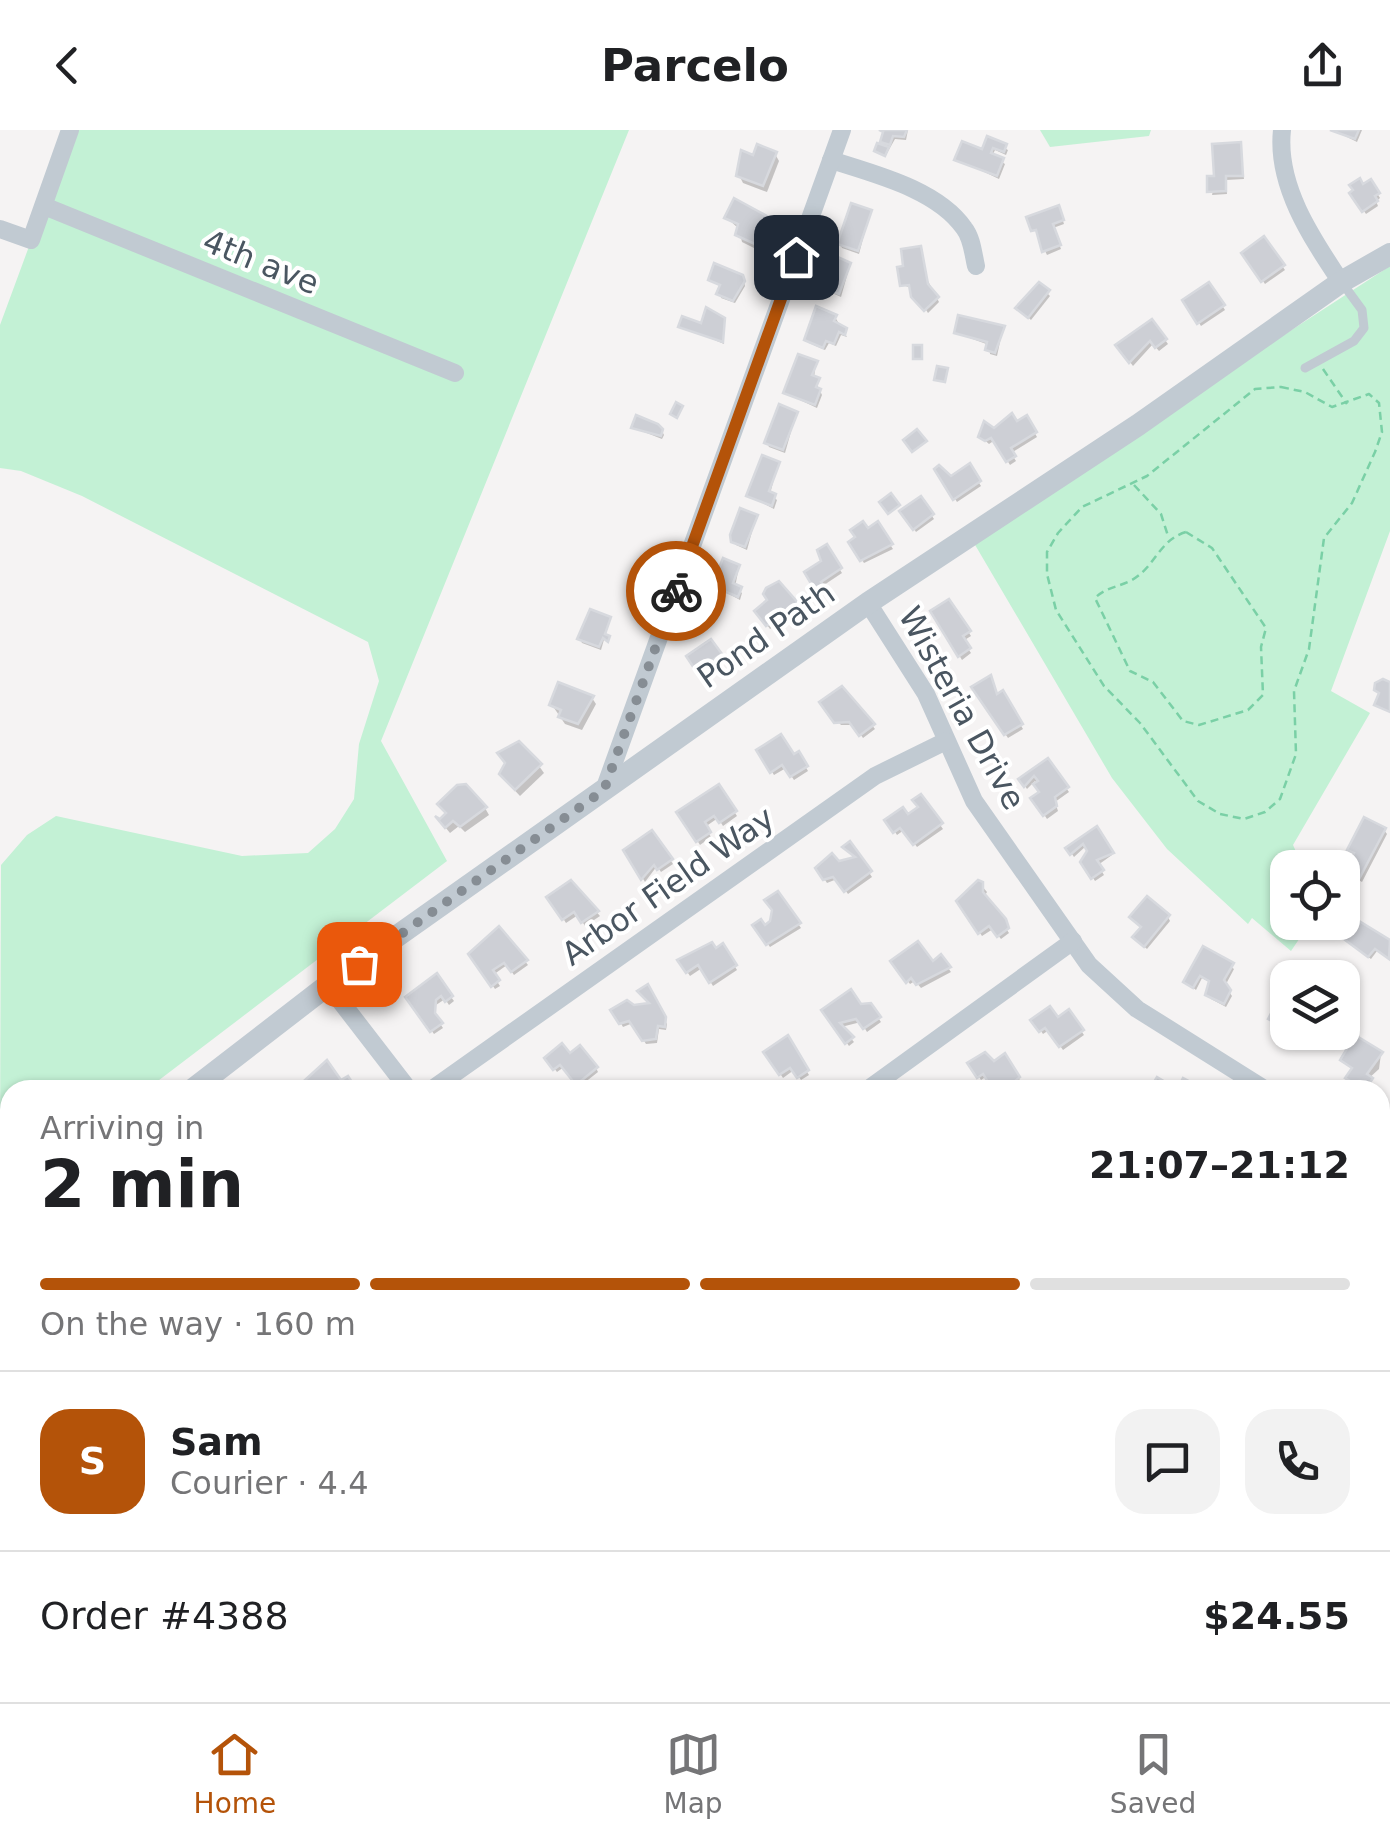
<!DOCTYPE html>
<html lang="en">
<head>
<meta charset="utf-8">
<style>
	body { margin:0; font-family:"DejaVu Sans",sans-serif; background:#f2f2f2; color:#202124; height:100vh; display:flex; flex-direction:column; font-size:38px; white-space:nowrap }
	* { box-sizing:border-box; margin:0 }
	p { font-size:32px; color:#757577 }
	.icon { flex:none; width:55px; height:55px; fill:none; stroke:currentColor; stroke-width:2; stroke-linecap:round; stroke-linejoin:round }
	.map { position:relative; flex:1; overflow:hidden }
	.sheet { position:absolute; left:0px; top:950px; width:1390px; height:622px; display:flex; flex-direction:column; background:#fff; border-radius:30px 30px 0 0; box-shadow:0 2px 8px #0004 }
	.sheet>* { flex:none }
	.buttons { position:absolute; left:1270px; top:720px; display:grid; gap:20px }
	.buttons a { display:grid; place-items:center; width:90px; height:90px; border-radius:20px; background:#fff; box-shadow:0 2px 8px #0004; font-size:50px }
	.pin { position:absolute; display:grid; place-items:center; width:85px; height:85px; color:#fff; margin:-42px; border-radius:20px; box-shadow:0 5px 15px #0006 }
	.courier { position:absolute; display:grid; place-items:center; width:100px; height:100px; margin:-50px; border:8px solid #b45309; border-radius:50%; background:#fff; color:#222; box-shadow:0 2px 12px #0007 }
	.overview em { font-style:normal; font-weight:800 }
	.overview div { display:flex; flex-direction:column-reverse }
	.overview { display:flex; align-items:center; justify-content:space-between; height:170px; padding:0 40px }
	h1 { font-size:65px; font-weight:800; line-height:75px }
	.bar { display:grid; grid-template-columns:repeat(4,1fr); gap:15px 10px; align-content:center; height:120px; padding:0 40px }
	.bar i { height:12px; border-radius:8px; background:#e0e0e0 }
	.bar .selected { background:#b45309 }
	.bar p { grid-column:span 4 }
	.line { display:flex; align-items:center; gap:25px; padding:0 40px; border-top:2px solid #e0e0e0 }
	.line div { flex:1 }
	.round { display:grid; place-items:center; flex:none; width:105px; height:105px; border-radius:30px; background:#f2f2f2 }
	header { display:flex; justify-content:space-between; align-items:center; height:130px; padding:0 40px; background:#fff; font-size:45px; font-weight:800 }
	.dock { display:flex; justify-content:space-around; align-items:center; height:140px; border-top:2px solid #e0e0e0; background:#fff; font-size:28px; color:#757577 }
	.dock a { display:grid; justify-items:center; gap:5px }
	.dock .selected { color:#b45309 }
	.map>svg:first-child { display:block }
	.green { fill:#c3f1d5 }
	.shadow { fill:#0003 }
	.building { fill:#cdcfd5; stroke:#d7d9de; stroke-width:2.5 }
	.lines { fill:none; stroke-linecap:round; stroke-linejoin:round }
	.trunk-casing { stroke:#7690ad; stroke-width:32 }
	.path { stroke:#7ad0a6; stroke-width:2.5; stroke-dasharray:8 5; stroke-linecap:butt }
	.service { stroke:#c1cad2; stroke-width:9 }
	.minor { stroke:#c1cad2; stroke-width:18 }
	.tertiary { stroke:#c1cad2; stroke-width:22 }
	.trunk { stroke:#9fb4c9; stroke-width:28 }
	.done { stroke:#868d94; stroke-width:10; stroke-dasharray:0 18 }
	.route { stroke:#b45309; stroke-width:12 }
	.labels { text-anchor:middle; stroke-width:8; stroke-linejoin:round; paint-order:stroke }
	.street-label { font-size:32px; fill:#4a5661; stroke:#fff }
</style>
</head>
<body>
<header><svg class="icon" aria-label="back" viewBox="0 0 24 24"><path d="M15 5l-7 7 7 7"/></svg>Parcelo<svg class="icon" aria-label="share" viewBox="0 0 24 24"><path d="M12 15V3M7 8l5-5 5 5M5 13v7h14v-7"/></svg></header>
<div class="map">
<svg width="1390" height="1572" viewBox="0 0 1390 1572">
	<rect width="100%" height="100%" fill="#f5f3f3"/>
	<g class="green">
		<polygon points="72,0 629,0 381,611 447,731 146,960 10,960 10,1038 0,1024 1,735 27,705 56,686 242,726 308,723 335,699 354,669 359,614 379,551 368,512 82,366 21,341 0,338 0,195"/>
		<polygon points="1040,0 1151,0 1149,6 1050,17"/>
		<polygon points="1390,136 1390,401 1331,561 1370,583 1293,715 1303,737 1288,738 1288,792 1310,793 1291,821 1252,788 1248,794 1167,719 1112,648 971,408"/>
	</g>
	<g class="shadow">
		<polygon points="885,0 908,0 906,10 895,9 886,25 877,22 887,19 882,11"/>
		<polygon points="1333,0 1362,0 1357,12"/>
		<polygon points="989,10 1008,20 1006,25 995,20 992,26 1005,34 999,49 957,29 984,22"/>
		<polygon points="1240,15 1244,49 1226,50 1227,64 1212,65 1216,48"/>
		<polygon points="775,24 779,31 767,62 743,53 739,45 755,28"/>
		<polygon points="1370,52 1380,68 1376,71 1378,76 1366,84 1352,64"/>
		<polygon points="870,82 859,124 842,118 840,114"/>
		<polygon points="1060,82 1064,94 1053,98 1061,119 1047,125 1030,89"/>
		<polygon points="727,88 766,88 770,95 758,120 742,112 739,99"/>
		<polygon points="1263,109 1285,140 1265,154 1244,123"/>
		<polygon points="903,121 922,123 928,151 939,172 928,183 912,158 902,155"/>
		<polygon points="850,135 841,167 830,162 824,150"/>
		<polygon points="710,149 744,152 745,156 735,173 721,168 722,157"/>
		<polygon points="1039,155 1050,166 1031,190 1018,178"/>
		<polygon points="1209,155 1225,180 1201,196 1185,171"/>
		<polygon points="835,187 847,207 841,205 836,216 829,213 825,220 809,213 806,209"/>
		<polygon points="723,190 724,214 681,196 702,196"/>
		<polygon points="1152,192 1168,214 1159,221 1153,214 1133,236 1120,219"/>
		<polygon points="1003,198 997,226 990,224 989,215 956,203"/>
		<polygon points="816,233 814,248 822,265 817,278 785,263"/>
		<polygon points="796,284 785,323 769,317 767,313"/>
		<polygon points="1026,288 1037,307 1011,323 1016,331 1010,335 995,310 989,314 981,307"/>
		<polygon points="634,298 662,301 664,305 662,309"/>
		<polygon points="778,334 770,364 777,370 774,379 749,366"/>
		<polygon points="969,337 981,356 957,372 937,340 951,349"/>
		<polygon points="920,369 934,389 916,402 903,382"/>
		<polygon points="756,387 747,420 736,415 733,411"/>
		<polygon points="877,395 893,419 864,433 851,413"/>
		<polygon points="826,418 842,443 821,457 820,464 807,443 824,432"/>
		<polygon points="739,437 735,457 742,463 740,470 714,456"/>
		<polygon points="778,454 800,480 770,499 757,481 770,471"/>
		<polygon points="949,472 971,506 963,511 971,523 962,530 933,482"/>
		<polygon points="610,489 601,520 582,513 580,509"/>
		<polygon points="711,512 722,529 700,543 689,527"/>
		<polygon points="974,558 997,567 1002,564 1023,599 1008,608"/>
		<polygon points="842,559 875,599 863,608 854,595 841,595 824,576"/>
		<polygon points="592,568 596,574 582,600 565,594 552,575"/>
		<polygon points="527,619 544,643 520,666 506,651"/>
		<polygon points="759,621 793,628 798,624 808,641 794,650 786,638 774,645"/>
		<polygon points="1047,631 1069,662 1055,672 1058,681 1047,689 1034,669 1042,663 1035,651 1027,659 1021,650"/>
		<polygon points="718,657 737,686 723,696 718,688 705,697 711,707 700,715 680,683"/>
		<polygon points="920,667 943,699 917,717 904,700 897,705 888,691 907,687 921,678"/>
		<polygon points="485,678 489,685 465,702 459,696 450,703 441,692 448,685 444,681"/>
		<polygon points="1096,699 1112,725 1098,735 1104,745 1095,751 1083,732 1090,721 1086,716 1074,727 1068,718"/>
		<polygon points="1384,700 1387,704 1362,752 1350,745 1355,726 1350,720"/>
		<polygon points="652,704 673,734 661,742 657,736 645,752 626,721"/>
		<polygon points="850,714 872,747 848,764 837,749 827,753 818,739 857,729 847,721"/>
		<polygon points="571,753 600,786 585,796 578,785 566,793 550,768"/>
		<polygon points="980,754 987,762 984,767 1009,803 1001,809 993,799 982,806 959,772"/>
		<polygon points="777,764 801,798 770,817 755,796 764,798 773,793"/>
		<polygon points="1168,787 1170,791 1147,819 1138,811"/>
		<polygon points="1352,789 1390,814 1390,830 1377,821 1371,829 1343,808 1340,804"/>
		<polygon points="499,799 528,835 514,845 507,835 493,845 500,856 495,859 471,824"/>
		<polygon points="722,816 737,840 713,856 702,838 690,846 680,831"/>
		<polygon points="1204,819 1234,839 1225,856 1232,866 1226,877 1211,869 1211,853 1202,848 1196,860 1186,852"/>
		<polygon points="941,828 951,842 921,858 915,851 910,854 893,832 932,834"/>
		<polygon points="436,847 454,871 449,875 445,869 436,875 436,888 443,898 434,904 408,868"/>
		<polygon points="647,858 667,894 666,900 659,899 657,913 646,914 633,893 623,897 614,881 627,873 648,878"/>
		<polygon points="1283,867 1288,902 1300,902 1289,917 1279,911 1282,897 1271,888"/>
		<polygon points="870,876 881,892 867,902 861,892 841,897 854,912 849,916 824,881"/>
		<polygon points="1068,882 1084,905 1063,920 1049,900 1043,904 1034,891 1057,891"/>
		<polygon points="787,908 809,945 801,950 794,940 783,948 766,922"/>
		<polygon points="1381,924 1379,939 1368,949 1373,954 1369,960 1350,952 1353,940 1343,930"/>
		<polygon points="570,927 596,938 598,942 579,957 564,937 557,942 547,929"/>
		<polygon points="1005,927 1021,952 1011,960 996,960 987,946 981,950 971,934 993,934"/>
		<polygon points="460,1562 505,1562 497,1572 476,1572"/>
	</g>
	<g class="building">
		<polygon points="907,0 904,7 893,6 890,15 880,12 883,2 879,0"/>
		<polygon points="1330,0 1359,0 1355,9"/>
		<polygon points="987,6 1007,14 1004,22 993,18 991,23 1004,28 997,46 954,30 962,11 982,19"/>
		<polygon points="1241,12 1243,46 1226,46 1226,61 1207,62 1207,46 1214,46 1212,14"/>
		<polygon points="877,13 889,17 885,26 874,21"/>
		<polygon points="757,14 777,22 763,56 736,46 741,20 753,25"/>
		<polygon points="1360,48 1363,54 1371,49 1380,63 1375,66 1378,71 1362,82 1349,63 1353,60 1349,55"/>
		<polygon points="734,68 767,86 755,114 735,105 738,94 724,88"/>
		<polygon points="851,73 872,80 858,121 837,114"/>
		<polygon points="1059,75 1064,90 1053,94 1061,115 1042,122 1036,100 1031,101 1026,87"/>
		<polygon points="1264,106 1285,135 1261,152 1241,123"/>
		<polygon points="921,116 928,154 939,167 924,181 911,167 909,155 900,156 897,137 903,136 901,119"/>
		<polygon points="831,124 851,133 839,164 824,159 827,152 821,150"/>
		<polygon points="714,133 743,145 745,151 733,171 716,164 720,155 708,150"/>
		<polygon points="1039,152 1050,160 1028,188 1015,178"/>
		<polygon points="1209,152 1225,175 1197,194 1182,170"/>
		<polygon points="816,176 837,185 834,191 847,198 845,205 839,202 834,214 826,211 823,218 804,210"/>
		<polygon points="706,177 725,188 723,212 678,197 682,186 701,193"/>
		<polygon points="958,185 1005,196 995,223 985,220 987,212 954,203"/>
		<polygon points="1152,189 1167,209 1155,218 1150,211 1129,233 1115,215"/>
		<rect x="913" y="215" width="9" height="14"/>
		<polygon points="798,224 818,231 812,245 820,248 816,257 821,259 815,275 783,263"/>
		<polygon points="937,236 948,238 945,252 934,250"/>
		<polygon points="676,272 683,276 677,288 670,284"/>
		<polygon points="779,274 798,282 783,320 764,313"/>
		<polygon points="1012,283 1017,291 1027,285 1037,302 1011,318 1016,326 1006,332 991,308 985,311 978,307 984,291 994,298"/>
		<polygon points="636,285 658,294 663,299 661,306 631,298"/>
		<polygon points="917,299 927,311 912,322 903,310"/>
		<polygon points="762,325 780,332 769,361 776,364 772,376 746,366"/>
		<polygon points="970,333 981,351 953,370 934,339 939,335 951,346"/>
		<polygon points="891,363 900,375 888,384 879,372"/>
		<polygon points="921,366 934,384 913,400 899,381"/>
		<polygon points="740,378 758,385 745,417 731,412 730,405"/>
		<polygon points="863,391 868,398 878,391 893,414 860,431 848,412 855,407 850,400"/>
		<polygon points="827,414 842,438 821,452 824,457 816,462 804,442 821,431 817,420"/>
		<polygon points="723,428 740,435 733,453 742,457 738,467 712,456"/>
		<polygon points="779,451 800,475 766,496 754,481 767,470 763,464 766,458"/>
		<polygon points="949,469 971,501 963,506 971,518 958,527 930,481"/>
		<polygon points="590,479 611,487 605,504 610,506 608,512 603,508 599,517 577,509"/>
		<polygon points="711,509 722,524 696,541 686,526"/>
		<polygon points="991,545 997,564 1003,560 1023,594 1004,605 971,557"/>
		<polygon points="1383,549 1390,552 1390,582 1374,575 1379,563 1374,560 1375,553"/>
		<polygon points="558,552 594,566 578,594 558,587 561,580 549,575"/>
		<polygon points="842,556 875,594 859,606 849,592 834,593 819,572"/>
		<polygon points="781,604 794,624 799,621 808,636 790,647 782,635 770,643 756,620"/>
		<polygon points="519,611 542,634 515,660 499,644 505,633 497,623"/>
		<polygon points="1048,628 1069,657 1055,667 1057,676 1043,686 1030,668 1039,662 1033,654 1038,651 1034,646 1024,657 1018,649"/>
		<polygon points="466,654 487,677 460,697 453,691 445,698 435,686 440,689 446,683 437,674 457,655"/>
		<polygon points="719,654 737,681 719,693 714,686 705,692 711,702 696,712 676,682"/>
		<polygon points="921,664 943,693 913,715 900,698 893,703 884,690 903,677 908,684 918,677 912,670"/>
		<polygon points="1364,687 1386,698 1359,749 1344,741 1354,723 1347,720"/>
		<polygon points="1097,696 1114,723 1097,730 1104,740 1091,749 1080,732 1087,721 1083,714 1070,725 1065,718"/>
		<polygon points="652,700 673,729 657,740 654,735 641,750 623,720"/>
		<polygon points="850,711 872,741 844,762 833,747 823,750 815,738 832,723 839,731 855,727 842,717"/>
		<polygon points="571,750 599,781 581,793 574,782 562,790 546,767"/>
		<polygon points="978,750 983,752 983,762 1006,789 1009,798 997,807 989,796 978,804 956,771"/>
		<polygon points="778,761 801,793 766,815 752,795 761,789 765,795 770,791 772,780 764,770"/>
		<polygon points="1147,766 1170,785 1144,817 1132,807 1141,797 1129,787"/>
		<polygon points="1351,786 1390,810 1389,829 1375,819 1368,827 1337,804"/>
		<polygon points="499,796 528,830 511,842 504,833 493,840 500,850 491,857 468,824"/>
		<polygon points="918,811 933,831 941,824 951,837 916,855 911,848 906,853 890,831"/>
		<polygon points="712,812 716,818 723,813 737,835 709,853 698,835 686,843 677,830"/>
		<polygon points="1203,816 1234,833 1224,850 1231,860 1224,874 1205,865 1209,851 1200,846 1193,858 1183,852"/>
		<polygon points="437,843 453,866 445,872 441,866 436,870 435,883 443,893 430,902 405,867"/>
		<polygon points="648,854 666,887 665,897 658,896 656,909 642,911 629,891 619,894 610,880 627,870 634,875 649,873 637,861"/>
		<polygon points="851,859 861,874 871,873 881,887 863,899 856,889 840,893 854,907 845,914 821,880"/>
		<polygon points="1282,863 1288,867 1288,902 1293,902 1287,915 1273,907 1280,895 1268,889"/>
		<polygon points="1050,876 1058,887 1069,879 1084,900 1059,917 1045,898 1039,902 1030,890"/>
		<polygon points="788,905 809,940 797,948 790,938 779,945 763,922"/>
		<polygon points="1355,905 1383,922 1367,944 1373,948 1365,960 1345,948 1352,938 1340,930"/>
		<polygon points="562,913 570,923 580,915 598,937 576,955 560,935 553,940 544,928"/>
		<polygon points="985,922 994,931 1005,923 1020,947 1005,960 993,960 983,944 977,948 967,933"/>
		<polygon points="327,930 341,950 348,946 357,960 311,960 304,951"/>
		<polygon points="1157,947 1172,956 1179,956 1183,948 1196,955 1193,960 1149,960"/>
		<polygon points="1390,1087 1390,1112 1385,1124 1380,1122 1380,1092 1386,1095"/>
		<polygon points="1390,1366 1390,1391 1388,1391 1380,1384"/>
		<polygon points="1388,1395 1390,1396 1390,1423 1380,1420 1380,1400"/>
		<polygon points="239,1562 284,1562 273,1572 234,1572"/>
		<polygon points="458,1562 500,1562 496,1572 473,1572 476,1569 469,1563 465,1568"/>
		<polygon points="787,1562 823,1562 824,1566 818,1567 819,1572 789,1572"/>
		<polygon points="1223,1562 1259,1562 1264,1570 1229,1572"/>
		<polygon points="724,1563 730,1572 689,1572 689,1570"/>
	</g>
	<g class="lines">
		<defs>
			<g id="trunk">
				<polyline points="0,1400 10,1427"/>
				<polyline points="50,1562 53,1572"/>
				<polyline points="0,1568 1,1572"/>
			</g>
		</defs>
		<use href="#trunk" class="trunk-casing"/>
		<g class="path">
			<polyline points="1323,239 1347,274"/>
			<polygon points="1281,257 1305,262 1332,277 1369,264 1379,273 1382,302 1375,322 1352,373 1324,408 1309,519 1294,561 1296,624 1280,669 1265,682 1244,689 1220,684 1198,671 1140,593 1104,556 1056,480 1047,444 1047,422 1058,403 1082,377 1147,346 1255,259"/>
			<polyline points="1134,355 1161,384 1168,406"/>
			<path d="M1186,402L1212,418L1266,498L1261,517L1263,565L1248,580L1199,595L1183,591L1153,552L1130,541L1095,468C1106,457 1119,457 1132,450C1156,436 1159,410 1186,402Z"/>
		</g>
		<polyline class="service" points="1305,238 1354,211 1364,198 1362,180 1343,154"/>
		<g class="minor">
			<path d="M1282,0C1276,55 1311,107 1341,152"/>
			<path d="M831,30C874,44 937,59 964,98C972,108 973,123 976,136"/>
			<polyline points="44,76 455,243"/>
			<polyline points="0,99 31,110 70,0"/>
			<polyline points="868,473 926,564 974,671 1089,835 1137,879 1266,960"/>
			<polyline points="604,660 842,0"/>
			<polyline points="328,855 409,960"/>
			<polyline points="431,960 875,646 946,611"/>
			<polyline points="867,960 1073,811"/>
			<polyline points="1380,1027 1390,1033"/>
			<polyline points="1380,1293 1390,1264"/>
			<polyline points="378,1562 391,1572"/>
			<polyline points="867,1562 869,1572"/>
			<polyline points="1089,1572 1118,1562"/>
		</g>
		<g class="tertiary">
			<polyline points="192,960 328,855 868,473 1138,295 1341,152 1390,124"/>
			<polyline points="0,1053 10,1064"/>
			<polyline points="0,1106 10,1097"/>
		</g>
		<use href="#trunk" class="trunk"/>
	</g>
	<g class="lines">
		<polyline class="done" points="359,834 604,660 676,461"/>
		<polyline class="route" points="676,461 796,127"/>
	</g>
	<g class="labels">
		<g class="street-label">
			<text transform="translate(261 132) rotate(22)" y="11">4th ave</text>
			<text transform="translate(766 505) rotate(-35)" y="11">Pond Path</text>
			<text transform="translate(962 578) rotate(61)" y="11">Wisteria Drive</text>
			<text transform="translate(668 756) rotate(-35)" y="11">Arbor Field Way</text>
		</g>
	</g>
</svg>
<div class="buttons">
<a><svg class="icon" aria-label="locate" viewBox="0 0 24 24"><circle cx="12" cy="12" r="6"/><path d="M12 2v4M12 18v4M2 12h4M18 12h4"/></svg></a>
<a><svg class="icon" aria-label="layers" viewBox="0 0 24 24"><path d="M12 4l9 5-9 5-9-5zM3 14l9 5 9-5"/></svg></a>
</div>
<div class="pin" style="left:359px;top:834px;background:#ea580c"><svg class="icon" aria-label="bag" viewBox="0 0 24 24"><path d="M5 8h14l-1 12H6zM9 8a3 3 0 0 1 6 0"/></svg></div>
<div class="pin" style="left:796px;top:127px;background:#1f2937"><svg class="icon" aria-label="home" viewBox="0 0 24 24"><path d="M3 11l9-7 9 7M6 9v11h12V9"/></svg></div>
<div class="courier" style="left:676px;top:461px"><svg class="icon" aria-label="bike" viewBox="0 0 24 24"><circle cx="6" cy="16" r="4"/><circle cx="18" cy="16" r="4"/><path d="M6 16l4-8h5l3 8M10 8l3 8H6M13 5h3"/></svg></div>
<section class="sheet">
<div class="overview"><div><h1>2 min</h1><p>Arriving in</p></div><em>21:07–21:12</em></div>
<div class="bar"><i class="selected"></i><i class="selected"></i><i class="selected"></i><i></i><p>On the way · 160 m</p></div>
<div class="line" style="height:180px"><b class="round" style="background:#b45309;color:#fff">S</b><div><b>Sam</b><p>Courier · 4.4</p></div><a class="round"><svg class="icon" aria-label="chat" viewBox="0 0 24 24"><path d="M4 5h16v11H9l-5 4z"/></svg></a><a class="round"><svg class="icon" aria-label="phone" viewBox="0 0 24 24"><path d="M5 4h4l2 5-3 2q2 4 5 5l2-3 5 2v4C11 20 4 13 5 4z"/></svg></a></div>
<div class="line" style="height:130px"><div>Order #4388</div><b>$24.55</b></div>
</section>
</div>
<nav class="dock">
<a class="selected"><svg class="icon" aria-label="home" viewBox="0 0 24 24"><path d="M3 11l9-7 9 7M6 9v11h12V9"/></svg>Home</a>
<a><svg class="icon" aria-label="map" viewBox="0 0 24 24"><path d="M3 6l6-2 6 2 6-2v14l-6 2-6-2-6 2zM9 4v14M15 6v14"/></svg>Map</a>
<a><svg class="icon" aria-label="saved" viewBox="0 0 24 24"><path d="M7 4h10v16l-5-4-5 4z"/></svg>Saved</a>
</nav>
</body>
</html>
